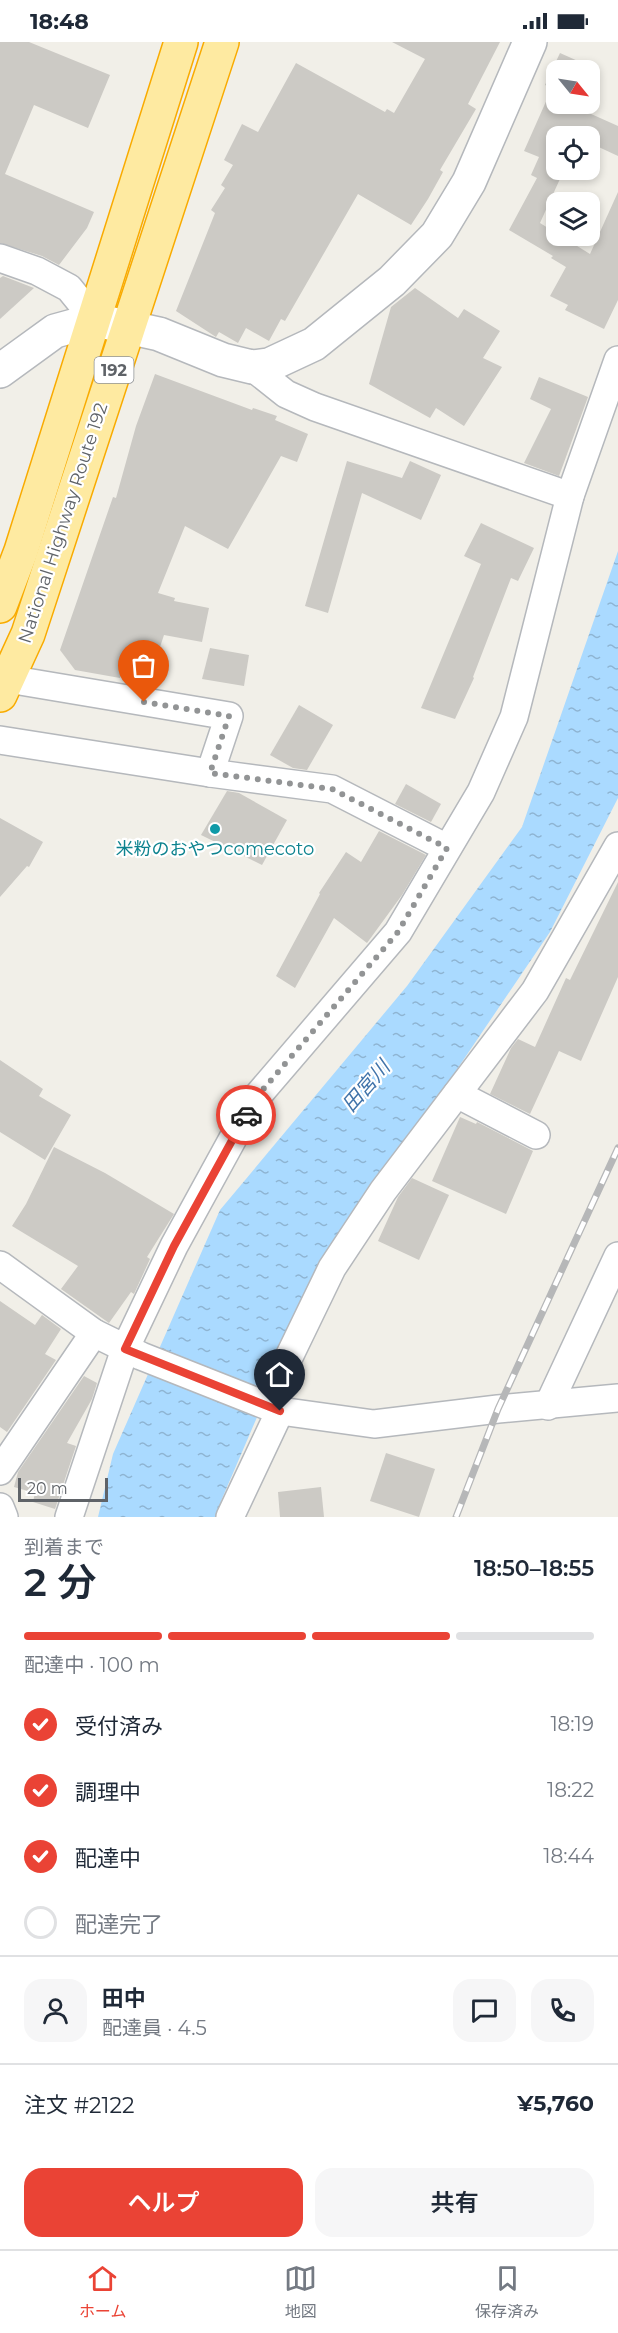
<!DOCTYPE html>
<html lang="ja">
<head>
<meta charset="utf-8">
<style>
	body { margin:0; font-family:Montserrat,"Noto Sans JP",sans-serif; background:#f6f6f7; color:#1f2937; height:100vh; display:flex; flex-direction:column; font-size:22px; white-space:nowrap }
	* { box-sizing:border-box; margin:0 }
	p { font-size:20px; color:#747a83 }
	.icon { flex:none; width:33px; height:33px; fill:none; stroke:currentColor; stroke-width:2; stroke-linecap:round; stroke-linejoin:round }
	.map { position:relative; height:1475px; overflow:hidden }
	.side { display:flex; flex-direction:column; background:#fff; flex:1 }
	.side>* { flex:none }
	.needle { width:39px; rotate:120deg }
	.buttons { position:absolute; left:546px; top:18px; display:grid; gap:12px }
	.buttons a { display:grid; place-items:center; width:54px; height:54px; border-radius:12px; background:#fff; box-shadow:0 3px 9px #0003; font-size:30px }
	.scale { position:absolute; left:18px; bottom:15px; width:90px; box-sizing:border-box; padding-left:6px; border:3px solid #5f6368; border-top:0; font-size:16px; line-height:21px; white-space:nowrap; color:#5f6368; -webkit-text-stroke:4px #fff; paint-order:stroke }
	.pin { position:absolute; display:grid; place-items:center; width:51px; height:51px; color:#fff; margin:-62px -26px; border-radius:50% 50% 50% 0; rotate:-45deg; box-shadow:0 0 6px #0007 }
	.pin .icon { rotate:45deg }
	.courier { position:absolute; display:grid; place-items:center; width:60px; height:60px; margin:-30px; border:4px solid #ea4335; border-radius:50%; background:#fff; color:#222; box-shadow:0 2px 8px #0007 }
	.headline em { font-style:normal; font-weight:600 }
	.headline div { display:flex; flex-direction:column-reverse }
	.headline { display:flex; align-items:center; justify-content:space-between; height:102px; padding:0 24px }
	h1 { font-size:39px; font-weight:600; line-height:45px }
	.bar { display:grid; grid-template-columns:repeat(4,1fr); gap:9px 6px; align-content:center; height:72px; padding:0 24px }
	.bar i { height:8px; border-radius:4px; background:#e0e1e3 }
	.bar .current { background:#ea4335 }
	.bar p { grid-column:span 4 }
	.line { display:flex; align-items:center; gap:15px; padding:0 24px; border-top:2px solid #e0e1e3 }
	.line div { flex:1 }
	.round { display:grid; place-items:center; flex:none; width:63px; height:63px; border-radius:18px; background:#f6f6f7 }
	ol { padding:0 24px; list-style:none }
	li { display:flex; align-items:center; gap:18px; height:66px }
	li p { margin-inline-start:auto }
	li .icon { padding:6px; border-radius:50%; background:#ea4335; color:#fff; stroke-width:4 }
	li:last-child { color:#747a83 }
	li i { width:33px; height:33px; border:3px solid #e0e1e3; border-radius:50% }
	.cta { display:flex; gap:12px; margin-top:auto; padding:12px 24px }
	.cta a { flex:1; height:69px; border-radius:18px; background:#ea4335; color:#fff; font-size:24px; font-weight:600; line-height:69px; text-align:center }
	.cta a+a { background:#f6f6f7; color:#1f2937 }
	.status { display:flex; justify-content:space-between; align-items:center; height:42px; padding:0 30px; background:#fff; direction:ltr }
	.status svg { height:16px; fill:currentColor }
	.menu { display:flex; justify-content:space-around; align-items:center; height:84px; border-top:2px solid #e0e1e3; background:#fff; font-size:16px; color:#747a83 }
	.menu a { display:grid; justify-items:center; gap:3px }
	.menu .current { color:#ea4335 }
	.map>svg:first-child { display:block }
	.water { fill:url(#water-ripples) }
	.building { fill:#cccac5 }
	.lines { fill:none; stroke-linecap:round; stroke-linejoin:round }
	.minor-casing { stroke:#b5b8bc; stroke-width:30 }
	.tertiary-casing { stroke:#b5b8bc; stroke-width:36 }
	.trunk-casing { stroke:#f9ab00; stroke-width:36 }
	.minor { stroke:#fff; stroke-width:27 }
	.tertiary { stroke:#fff; stroke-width:33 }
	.trunk { stroke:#feeaa1; stroke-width:33 }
	.rail-casing { stroke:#b6b7b8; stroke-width:7 }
	.rail { stroke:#fff; stroke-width:4.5; stroke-dasharray:14; stroke-linecap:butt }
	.done { stroke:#929495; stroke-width:6; stroke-dasharray:0 10.8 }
	.route { stroke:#ea4335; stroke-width:8 }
	.culture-dot { fill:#0f9aa8; stroke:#fff; stroke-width:2 }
	.labels { text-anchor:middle; stroke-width:4.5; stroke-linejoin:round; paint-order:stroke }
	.shield { fill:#fff; stroke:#8f9295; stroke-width:1.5 }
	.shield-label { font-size:16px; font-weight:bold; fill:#5f6368 }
	.street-label { font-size:18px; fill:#5f6368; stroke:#fff }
	.culture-label { font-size:18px; fill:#0d838f; stroke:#fff }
	.water-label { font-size:20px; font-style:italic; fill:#4174aa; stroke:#fff }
</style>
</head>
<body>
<div class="status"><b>18:48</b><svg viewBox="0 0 49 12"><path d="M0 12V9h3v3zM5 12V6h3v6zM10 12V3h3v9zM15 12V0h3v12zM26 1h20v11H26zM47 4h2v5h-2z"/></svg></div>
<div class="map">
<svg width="618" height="1475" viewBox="0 0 618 1475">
	<defs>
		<pattern id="water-ripples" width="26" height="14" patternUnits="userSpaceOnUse" patternTransform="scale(1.5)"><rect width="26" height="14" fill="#aadaff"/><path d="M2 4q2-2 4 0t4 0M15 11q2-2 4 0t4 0" fill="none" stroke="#8eb4d2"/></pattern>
	</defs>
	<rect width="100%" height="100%" fill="#f1efe8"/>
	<polygon class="water" points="618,509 618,756 550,890 424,1076 328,1210 221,1459 218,1475 98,1475 113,1412 220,1168 407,944 522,785"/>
	<g class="building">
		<polygon points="0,0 29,0 110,33 88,86 34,63 5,132 94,170 87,186 59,223 42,214 0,201"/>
		<polygon points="392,0 500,0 468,62 476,67 440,128 443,130 428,157 411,183 358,152 285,279 281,277 269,299 246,286 238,301 219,290 216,295 176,269 215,171 211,168 225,146 221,143 233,123 224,118 242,82 258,90 296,21 385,70 387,67 394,71 425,17"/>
		<polygon points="560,11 598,28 590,46 590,28 556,28 556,62 583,62 580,67 618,84 618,114 590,101 590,94 556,94 556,128 564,128 540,181 556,191 556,194 561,194 590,212 618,150 618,258 604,287 565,268 568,263 550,254 566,225 551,216 553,214 509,188 537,136 531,133 539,115 524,109 552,46 545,43"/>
		<polygon points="3,234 34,246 0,277 0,236"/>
		<polygon points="415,246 458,276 464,267 500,289 483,316 502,325 464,384 436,366 430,376 369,342 391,265"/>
		<polygon points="155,332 252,368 253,366 277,374 275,378 308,392 297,420 281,414 228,507 185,484 158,551 175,556 174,559 209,566 202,600 164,593 155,620 130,613 120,636 75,628 60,608 113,455 116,456 136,384"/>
		<polygon points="539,335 588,355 559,434 524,421 551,367 530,357"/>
		<polygon points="347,419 402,436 410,419 441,433 421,478 362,451 328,571 305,564"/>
		<polygon points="481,481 534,506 518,539 511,536 473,635 474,636 455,677 421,666 481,522 464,514"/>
		<polygon points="210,606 249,613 244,644 202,637"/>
		<polygon points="299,663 333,683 307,728 293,726 270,713"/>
		<polygon points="406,742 441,762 431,780 395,762"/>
		<polygon points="227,749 239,751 287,778 262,823 201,793"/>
		<polygon points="0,776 43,800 29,825 27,824 0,855"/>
		<polygon points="379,789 426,813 402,853 367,901 334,876 295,946 276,934 320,852 319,851 346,810 361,820"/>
		<polygon points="618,840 618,935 581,1019 559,1009 530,1072 490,1052 511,1006 518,997 535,1005 566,936 570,938"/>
		<polygon points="0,1018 43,1047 39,1054 71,1073 45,1118 0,1090"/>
		<polygon points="460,1075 476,1082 477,1080 533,1109 506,1172 432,1139"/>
		<polygon points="54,1105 105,1131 174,1172 147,1215 150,1217 134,1252 131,1250 109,1281 61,1247 78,1224 12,1184 26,1162"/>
		<polygon points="412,1136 449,1153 419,1218 378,1199 398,1155"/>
		<polygon points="0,1259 35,1283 42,1273 61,1287 45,1312 56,1318 7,1390 0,1385"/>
		<polygon points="84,1334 97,1341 92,1357 67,1401 76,1404 55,1467 33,1460 35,1451 14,1445 18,1430"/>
		<polygon points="386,1411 435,1427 419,1475 370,1459"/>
		<polygon points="321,1445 324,1475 280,1475 278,1450"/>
	</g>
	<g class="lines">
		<defs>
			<g id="minor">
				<polyline points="0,216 37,229 69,246 95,278"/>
				<polyline points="252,325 286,352 315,365 570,454"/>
				<polyline points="0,698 210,731 229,674 8,637"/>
				<polyline points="210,731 332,747 447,806"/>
				<polyline points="457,1052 536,1093"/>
				<polyline points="0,1223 94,1291 141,1314 280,1369 374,1382 498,1367 618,1356"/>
				<polyline points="548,1364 618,1214"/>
				<polyline points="271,1366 287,1319 332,1226 383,1149 535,949 618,804"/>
				<polyline points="0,1429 94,1291"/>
				<polyline points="0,1465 4,1475"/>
				<polyline points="69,1475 125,1307 174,1204 254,1058 398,890 481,750 514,675 570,454 618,318"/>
				<polyline points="230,1475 280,1369"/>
			</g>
			<polyline id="tertiary" points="0,329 55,289 95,278 159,292 223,318 252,325 269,323 314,302 392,239 437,193 469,140 530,0"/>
			<g id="trunk">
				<polyline points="0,564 21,509 181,0"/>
				<polyline points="0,653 28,592 222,0"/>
			</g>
		</defs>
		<use href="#minor" class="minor-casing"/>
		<use href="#tertiary" class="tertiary-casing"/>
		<use href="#trunk" class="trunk-casing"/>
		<use href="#minor" class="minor"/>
		<use href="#tertiary" class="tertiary"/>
		<use href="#trunk" class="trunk"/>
		<defs>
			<polyline id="rail" points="456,1475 498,1367 618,1106"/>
		</defs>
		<use href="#rail" class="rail-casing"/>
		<use href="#rail" class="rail"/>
	</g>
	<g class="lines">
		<polyline class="done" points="144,660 229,674 210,731 332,747 447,806 398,890 254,1058 246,1073"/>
		<polyline class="route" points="246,1073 174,1204 125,1307 280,1369"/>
	</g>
	<circle class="culture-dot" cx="215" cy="787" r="6"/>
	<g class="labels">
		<rect class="shield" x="94.5" y="315" width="39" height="26" rx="4.5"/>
		<g class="shield-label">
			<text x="114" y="334">192</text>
		</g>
		<g class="street-label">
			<text transform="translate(63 481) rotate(-72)" y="6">National Highway Route 192</text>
		</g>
		<g class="culture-label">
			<text x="215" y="813">米粉のおやつcomecoto</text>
		</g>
		<g class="water-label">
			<text transform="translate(366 1044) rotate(-49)" y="7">田宮川</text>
		</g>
	</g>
</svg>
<div class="buttons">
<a><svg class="needle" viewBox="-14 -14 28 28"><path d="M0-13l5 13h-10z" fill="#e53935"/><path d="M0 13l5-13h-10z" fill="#747a83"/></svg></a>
<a><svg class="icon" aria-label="locate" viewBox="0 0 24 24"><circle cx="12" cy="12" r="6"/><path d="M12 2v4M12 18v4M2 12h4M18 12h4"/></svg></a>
<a><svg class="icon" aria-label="layers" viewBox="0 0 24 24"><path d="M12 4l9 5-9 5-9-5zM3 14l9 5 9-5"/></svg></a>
</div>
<div class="scale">20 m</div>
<div class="pin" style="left:144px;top:660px;background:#ea580c"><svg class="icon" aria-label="bag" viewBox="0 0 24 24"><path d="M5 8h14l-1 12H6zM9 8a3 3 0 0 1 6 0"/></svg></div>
<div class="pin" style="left:280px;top:1369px;background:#1f2937"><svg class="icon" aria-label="home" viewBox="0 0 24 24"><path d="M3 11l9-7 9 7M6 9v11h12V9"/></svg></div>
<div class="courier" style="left:246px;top:1073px"><svg class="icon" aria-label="car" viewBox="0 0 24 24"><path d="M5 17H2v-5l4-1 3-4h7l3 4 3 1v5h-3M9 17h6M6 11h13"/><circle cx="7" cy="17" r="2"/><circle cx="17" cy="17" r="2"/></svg></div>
</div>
<section class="side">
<div class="headline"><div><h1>2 分</h1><p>到着まで</p></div><em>18:50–18:55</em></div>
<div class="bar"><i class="current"></i><i class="current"></i><i class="current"></i><i></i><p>配達中 · 100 m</p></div>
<ol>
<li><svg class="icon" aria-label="check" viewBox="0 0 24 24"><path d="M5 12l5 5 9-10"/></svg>受付済み<p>18:19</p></li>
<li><svg class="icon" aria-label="check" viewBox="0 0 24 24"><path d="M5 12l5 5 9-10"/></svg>調理中<p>18:22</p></li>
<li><svg class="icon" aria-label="check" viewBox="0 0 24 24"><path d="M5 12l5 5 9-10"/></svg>配達中<p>18:44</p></li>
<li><i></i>配達完了</li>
</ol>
<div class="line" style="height:108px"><a class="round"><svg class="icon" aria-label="person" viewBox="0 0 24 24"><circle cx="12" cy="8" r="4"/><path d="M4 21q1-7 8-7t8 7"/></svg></a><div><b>田中</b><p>配達員 · 4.5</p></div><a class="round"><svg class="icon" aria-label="chat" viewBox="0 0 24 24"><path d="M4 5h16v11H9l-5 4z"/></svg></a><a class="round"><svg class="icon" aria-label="phone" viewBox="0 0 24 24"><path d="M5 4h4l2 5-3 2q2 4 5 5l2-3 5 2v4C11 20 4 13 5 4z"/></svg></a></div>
<div class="line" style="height:78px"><div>注文 #2122</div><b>¥5,760</b></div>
<div class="cta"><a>ヘルプ</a><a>共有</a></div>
</section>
<nav class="menu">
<a class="current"><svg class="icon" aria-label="home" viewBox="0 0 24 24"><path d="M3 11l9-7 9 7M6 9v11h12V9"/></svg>ホーム</a>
<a><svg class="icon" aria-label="map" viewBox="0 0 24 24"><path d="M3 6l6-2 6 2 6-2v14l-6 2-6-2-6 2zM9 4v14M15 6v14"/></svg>地図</a>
<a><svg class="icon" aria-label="saved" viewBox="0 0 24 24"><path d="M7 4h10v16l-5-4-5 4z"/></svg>保存済み</a>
</nav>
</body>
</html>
